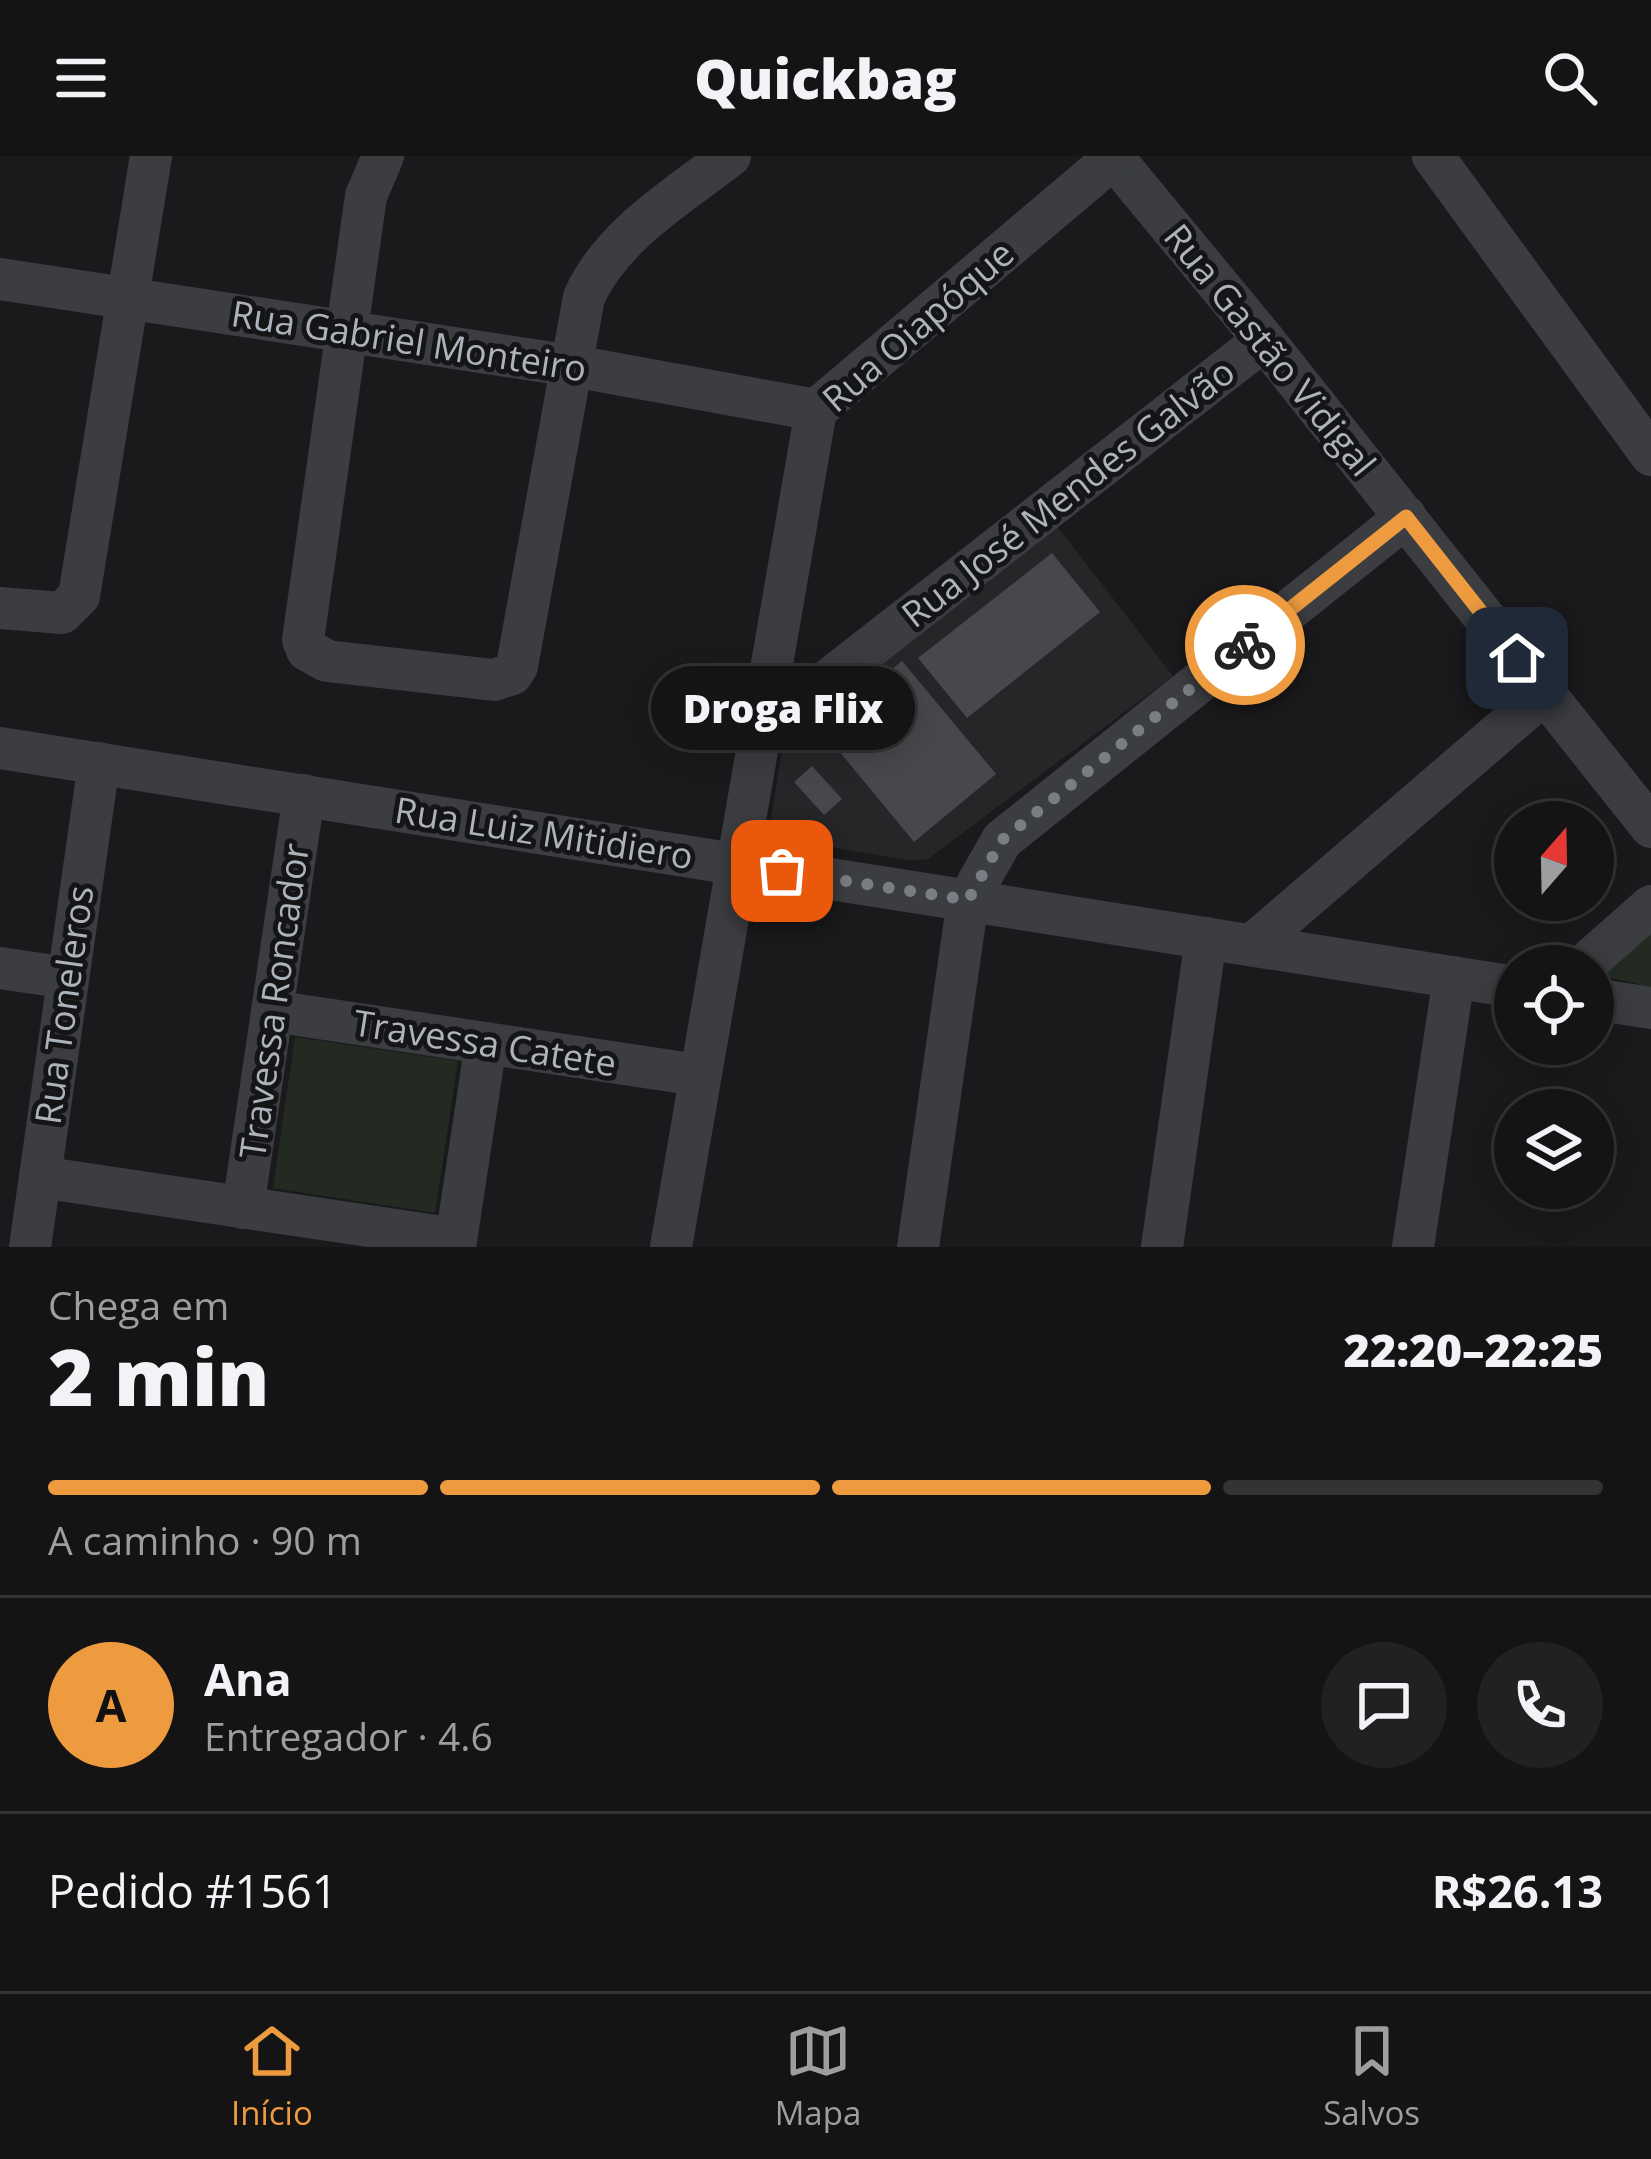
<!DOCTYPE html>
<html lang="pt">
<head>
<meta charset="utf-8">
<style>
	body { margin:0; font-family:"Open Sans",sans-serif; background:#212122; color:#f1f3f6; height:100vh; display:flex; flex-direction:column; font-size:45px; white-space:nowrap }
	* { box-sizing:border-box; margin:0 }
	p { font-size:39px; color:#9d9ea0 }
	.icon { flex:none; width:66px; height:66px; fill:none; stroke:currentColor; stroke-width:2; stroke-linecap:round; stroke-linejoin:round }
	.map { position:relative; height:1091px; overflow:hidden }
	.sheet { display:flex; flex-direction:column; background:#141415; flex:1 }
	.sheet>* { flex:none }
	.needle { width:78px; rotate:20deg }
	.fabs { position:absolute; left:1494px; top:645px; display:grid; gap:24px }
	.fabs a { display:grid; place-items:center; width:120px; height:120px; border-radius:50%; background:#141415; box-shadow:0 6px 30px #0003,0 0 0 3px #333334; font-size:60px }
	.pin { position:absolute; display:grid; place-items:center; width:102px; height:102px; color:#fff; margin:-51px; border-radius:24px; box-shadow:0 6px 18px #0006 }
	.courier { position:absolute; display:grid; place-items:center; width:120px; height:120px; margin:-60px; border:9px solid #ee9b40; border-radius:50%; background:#fff; color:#222; box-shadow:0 3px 15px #0007 }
	.bubble { position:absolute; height:84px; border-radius:42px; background:#141415; box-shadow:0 6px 30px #0003,0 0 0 3px #333334; font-size:39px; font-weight:800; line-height:84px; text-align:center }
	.summary em { font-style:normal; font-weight:800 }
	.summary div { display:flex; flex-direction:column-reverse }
	.summary { display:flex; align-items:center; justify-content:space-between; height:204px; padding:0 48px }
	h1 { font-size:78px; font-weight:800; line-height:90px }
	.bar { display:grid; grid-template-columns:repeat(4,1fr); gap:18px 12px; align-content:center; height:144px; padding:0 48px }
	.bar i { height:15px; border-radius:9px; background:#333334 }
	.bar .active { background:#ee9b40 }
	.bar p { grid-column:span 4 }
	.line { display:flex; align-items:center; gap:30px; padding:0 48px; border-top:3px solid #333334 }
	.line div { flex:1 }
	.round { display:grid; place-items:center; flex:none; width:126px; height:126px; border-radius:63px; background:#212122 }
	header { display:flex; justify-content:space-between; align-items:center; height:156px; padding:0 48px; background:#141415; font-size:54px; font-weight:800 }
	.menu { display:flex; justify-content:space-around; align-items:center; height:168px; border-top:3px solid #333334; background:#141415; font-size:33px; color:#9d9ea0 }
	.menu a { display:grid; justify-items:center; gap:6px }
	.menu .active { color:#ee9b40 }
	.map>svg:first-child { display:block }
	.built { fill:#262629 }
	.green { fill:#222a22 }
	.building { fill:#47484c }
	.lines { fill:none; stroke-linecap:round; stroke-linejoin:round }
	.minor { stroke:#3b3d41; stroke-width:42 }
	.done { stroke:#7a7d83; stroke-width:12; stroke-dasharray:0 21.6 }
	.route { stroke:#ee9b40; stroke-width:15 }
	.labels { text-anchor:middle; stroke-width:10; stroke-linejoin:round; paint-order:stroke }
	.street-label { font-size:36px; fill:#adb3bb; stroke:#151517 }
</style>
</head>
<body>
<header><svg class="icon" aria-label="menu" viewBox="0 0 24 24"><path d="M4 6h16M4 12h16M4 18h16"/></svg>Quickbag<svg class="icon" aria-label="search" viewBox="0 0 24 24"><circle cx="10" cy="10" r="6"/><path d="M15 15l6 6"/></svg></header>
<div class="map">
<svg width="1651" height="1091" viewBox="0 0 1651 1091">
	<rect width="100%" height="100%" fill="#1a1a1c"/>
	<polygon class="built" points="1057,370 1173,520 928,703 911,705 790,684 777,677 771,663 783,585"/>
	<g class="green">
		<polygon points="1651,771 1651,831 1607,821 1604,815"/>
		<polygon points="295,881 458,905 435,1057 273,1032"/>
	</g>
	<g class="building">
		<polygon points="1052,397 1100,456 967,562 918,502"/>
		<polygon points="902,505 996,618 914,686 820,572"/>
		<polygon points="812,610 842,643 824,659 794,626"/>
	</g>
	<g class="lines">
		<g class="minor">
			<path d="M383,0L366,40L303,484L307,494L327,505L494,524L512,518L517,510L584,141C613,78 676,42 730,0"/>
			<polyline points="1112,0 1264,184 1651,671"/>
			<polyline points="1433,0 1651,299"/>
			<polyline points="0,123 573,210 816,254"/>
			<polyline points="0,452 62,457 79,440 151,0"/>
			<polyline points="759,578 1264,184"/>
			<polyline points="0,592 1515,831"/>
			<polyline points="1252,789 1545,537"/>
			<polyline points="1583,810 1651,750"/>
			<polyline points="0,812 68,822"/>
			<polyline points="1593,843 1651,852"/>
			<polyline points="272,855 698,919"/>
			<polyline points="40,1021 456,1083"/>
			<polyline points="243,1052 304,639"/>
			<polyline points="30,1091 99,607"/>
			<polyline points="455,1091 486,887"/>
			<polyline points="671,1091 816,254 1116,0"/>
			<polyline points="918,1091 968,744 1002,684 1406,361"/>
			<polyline points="1162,1091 1206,782"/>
			<polyline points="1413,1091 1454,821"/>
		</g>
	</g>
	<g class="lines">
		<polyline class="done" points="782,715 968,744 1002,684 1245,489"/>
		<polyline class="route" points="1245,489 1406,361 1517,502"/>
	</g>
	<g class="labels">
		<g class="street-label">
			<text transform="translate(918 170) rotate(-41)" y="13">Rua Oiapóque</text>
			<text transform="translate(409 185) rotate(9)" y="13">Rua Gabriel Monteiro</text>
			<text transform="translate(1270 194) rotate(51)" y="13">Rua Gastão Vidigal</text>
			<text transform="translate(1068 337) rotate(-38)" y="13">Rua José Mendes Galvão</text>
			<text transform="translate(544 677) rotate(9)" y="13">Rua Luiz Mitidiero</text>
			<text transform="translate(274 845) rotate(-82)" y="13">Travessa Roncador</text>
			<text transform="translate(64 849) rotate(-82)" y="13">Rua Toneleros</text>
			<text transform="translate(485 887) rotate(9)" y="13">Travessa Catete</text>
		</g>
	</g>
</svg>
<div class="fabs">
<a><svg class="needle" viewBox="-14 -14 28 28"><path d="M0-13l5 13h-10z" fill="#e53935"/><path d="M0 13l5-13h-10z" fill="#9d9ea0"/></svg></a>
<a><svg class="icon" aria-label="locate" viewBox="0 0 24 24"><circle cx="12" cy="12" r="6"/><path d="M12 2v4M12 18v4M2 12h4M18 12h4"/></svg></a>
<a><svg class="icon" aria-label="layers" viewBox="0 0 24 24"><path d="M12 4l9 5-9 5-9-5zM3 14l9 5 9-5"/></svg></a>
</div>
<div class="pin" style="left:782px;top:715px;background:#ea580c"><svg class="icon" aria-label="bag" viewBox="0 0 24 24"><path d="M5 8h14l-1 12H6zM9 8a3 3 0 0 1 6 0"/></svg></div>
<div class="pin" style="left:1517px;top:502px;background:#1f2937"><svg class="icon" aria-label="home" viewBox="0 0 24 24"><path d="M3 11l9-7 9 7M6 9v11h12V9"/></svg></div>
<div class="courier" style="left:1245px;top:489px"><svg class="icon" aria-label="bike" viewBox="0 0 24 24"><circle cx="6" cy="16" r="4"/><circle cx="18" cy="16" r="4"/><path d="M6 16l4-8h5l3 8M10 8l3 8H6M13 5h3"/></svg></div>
<div class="bubble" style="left:651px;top:510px;width:264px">Droga Flix</div>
</div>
<section class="sheet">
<div class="summary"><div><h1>2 min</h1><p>Chega em</p></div><em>22:20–22:25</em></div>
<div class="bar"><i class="active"></i><i class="active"></i><i class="active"></i><i></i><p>A caminho · 90 m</p></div>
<div class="line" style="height:216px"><b class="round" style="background:#ee9b40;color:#111">A</b><div><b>Ana</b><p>Entregador · 4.6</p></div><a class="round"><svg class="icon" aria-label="chat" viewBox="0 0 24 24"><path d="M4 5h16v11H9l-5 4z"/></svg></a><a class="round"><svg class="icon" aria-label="phone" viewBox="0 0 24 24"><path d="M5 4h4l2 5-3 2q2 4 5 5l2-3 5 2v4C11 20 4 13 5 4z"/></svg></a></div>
<div class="line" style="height:156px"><div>Pedido #1561</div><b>R$26.13</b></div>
</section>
<nav class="menu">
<a class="active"><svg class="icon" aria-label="home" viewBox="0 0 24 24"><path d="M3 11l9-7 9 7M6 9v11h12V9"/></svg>Início</a>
<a><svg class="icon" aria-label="map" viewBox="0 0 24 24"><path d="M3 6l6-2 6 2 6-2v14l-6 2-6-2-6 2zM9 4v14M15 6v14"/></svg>Mapa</a>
<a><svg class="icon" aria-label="saved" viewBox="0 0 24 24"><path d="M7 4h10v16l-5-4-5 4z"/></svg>Salvos</a>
</nav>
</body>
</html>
